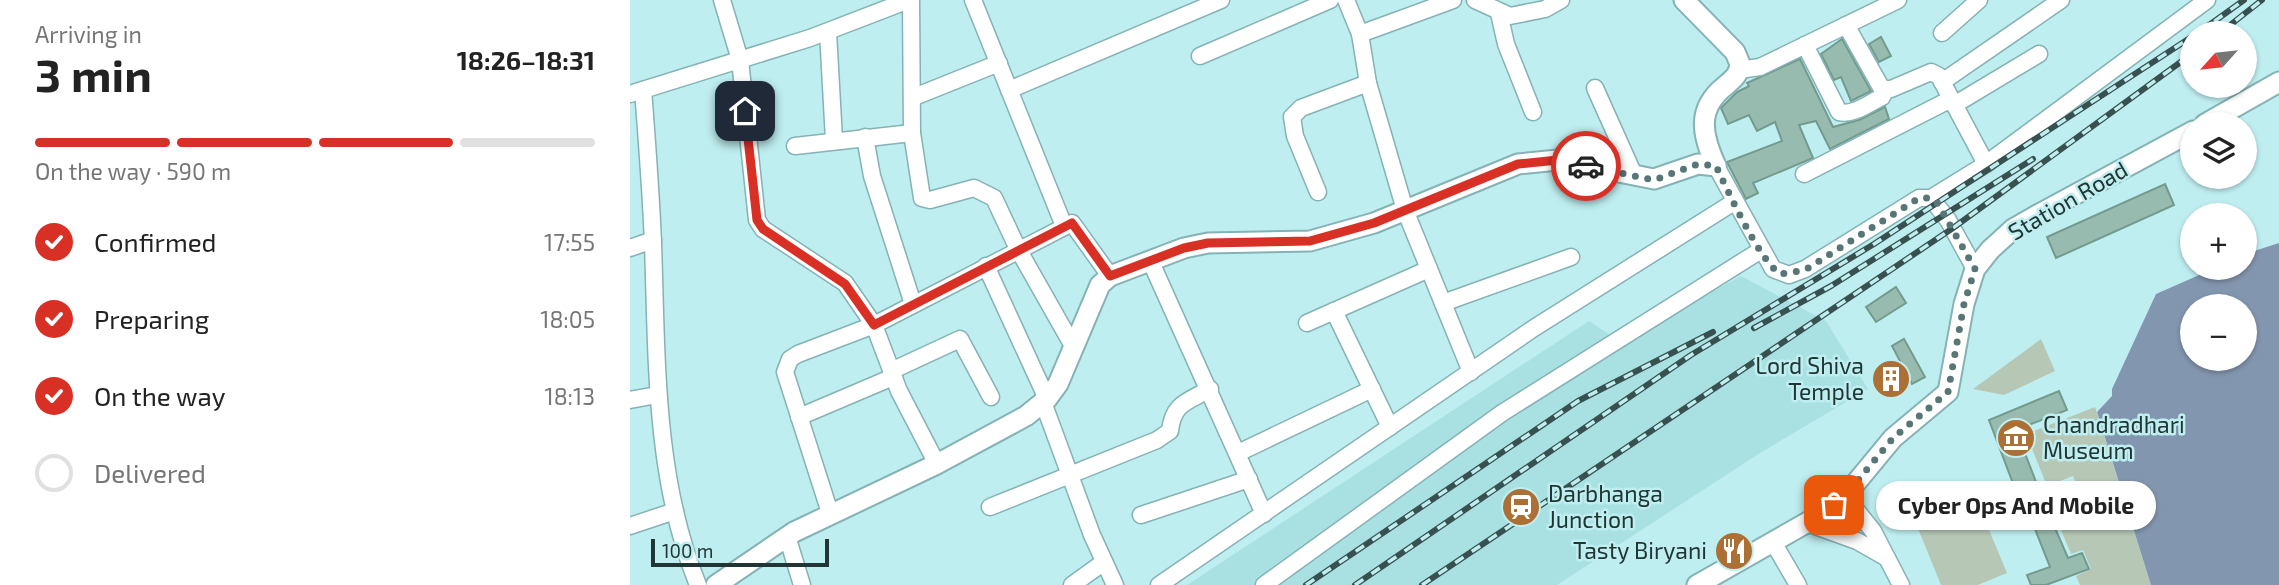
<!DOCTYPE html>
<html lang="en">
<head>
<meta charset="utf-8">
<style>
	body { margin:0; font-family:"Exo 2",sans-serif; background:#f6f6f6; color:#222; height:100vh; display:flex; flex-direction:column; font-size:26px; white-space:nowrap }
	* { box-sizing:border-box; margin:0 }
	p { font-size:23px; color:#767676 }
	.icon { flex:none; width:38px; height:38px; fill:none; stroke:currentColor; stroke-width:2; stroke-linecap:round; stroke-linejoin:round }
	.map { position:relative; flex:1; overflow:hidden }
	.panel { display:flex; flex-direction:column; background:#fff; width:630px }
	.panel>* { flex:none }
	.needle { width:46px; rotate:243deg }
	.buttons { position:absolute; left:1550px; top:21px; display:grid; gap:14px }
	.buttons a { display:grid; place-items:center; width:77px; height:77px; border-radius:50%; background:#fff; box-shadow:0 2px 5px #0004; font-size:35px }
	.scale { position:absolute; left:21px; bottom:18px; width:178px; box-sizing:border-box; padding-left:7px; border:4px solid #223535; border-top:0; font-size:19px; line-height:24px; white-space:nowrap; color:#223535; -webkit-text-stroke:5px #bfeef0; paint-order:stroke }
	.pin { position:absolute; display:grid; place-items:center; width:60px; height:60px; color:#fff; margin:-30px; border-radius:14px; box-shadow:0 4px 10px #0006 }
	.courier { position:absolute; display:grid; place-items:center; width:70px; height:70px; margin:-35px; border:5px solid #d93025; border-radius:50%; background:#fff; color:#222; box-shadow:0 2px 9px #0007 }
	.bubble { position:absolute; height:49px; border-radius:24px; background:#fff; box-shadow:0 2px 5px #0004; font-size:23px; font-weight:700; line-height:49px; text-align:center }
	.summary em { font-style:normal; font-weight:700 }
	.summary div { display:flex; flex-direction:column-reverse }
	.summary { display:flex; align-items:center; justify-content:space-between; height:119px; padding:0 35px }
	h1 { font-size:46px; font-weight:700; line-height:52px }
	.bar { display:grid; grid-template-columns:repeat(4,1fr); gap:10px 7px; align-content:center; height:84px; padding:0 35px }
	.bar i { height:9px; border-radius:5px; background:#e0e0e0 }
	.bar .on { background:#d93025 }
	.bar p { grid-column:span 4 }
	ol { padding:0 35px; list-style:none }
	li { display:flex; align-items:center; gap:21px; height:77px }
	li p { margin-inline-start:auto }
	li .icon { padding:7px; border-radius:50%; background:#d93025; color:#fff; stroke-width:4 }
	li:last-child { color:#767676 }
	li i { width:38px; height:38px; border:4px solid #e0e0e0; border-radius:50% }
	main { display:flex; flex:1; min-height:0 }
	.map>svg:first-child { display:block }
	.built { fill:#a9e1e3 }
	.green { fill:#b6c7b6 }
	.water { fill:#8396af; fill-rule:evenodd }
	.building { fill:#97bbaf; stroke:#739b8d; stroke-width:2 }
	.lines { fill:none; stroke-linecap:round; stroke-linejoin:round }
	.minor-casing { stroke:#85b2b4; stroke-width:19 }
	.major-casing { stroke:#85b2b4; stroke-width:23 }
	.minor { stroke:#fff; stroke-width:16 }
	.major { stroke:#fff; stroke-width:19 }
	.rail-casing { stroke:#395050; stroke-width:6 }
	.rail { stroke:#bfeef0; stroke-width:3.5; stroke-dasharray:10; stroke-linecap:butt }
	.done { stroke:#597676; stroke-width:7; stroke-dasharray:0 12.6 }
	.route { stroke:#d93025; stroke-width:9 }
	.labels { text-anchor:middle; stroke-width:5; stroke-linejoin:round; paint-order:stroke }
	.street-label { font-size:23px; fill:#223535; stroke:#bfeef0 }
	.poi-label { font-size:23px; fill:#223535; stroke:#bfeef0; text-anchor:end }
</style>
</head>
<body>
<main>
<section class="panel">
<div class="summary"><div><h1>3 min</h1><p>Arriving in</p></div><em>18:26–18:31</em></div>
<div class="bar"><i class="on"></i><i class="on"></i><i class="on"></i><i></i><p>On the way · 590 m</p></div>
<ol>
<li><svg class="icon" aria-label="check" viewBox="0 0 24 24"><path d="M5 12l5 5 9-10"/></svg>Confirmed<p>17:55</p></li>
<li><svg class="icon" aria-label="check" viewBox="0 0 24 24"><path d="M5 12l5 5 9-10"/></svg>Preparing<p>18:05</p></li>
<li><svg class="icon" aria-label="check" viewBox="0 0 24 24"><path d="M5 12l5 5 9-10"/></svg>On the way<p>18:13</p></li>
<li><i></i>Delivered</li>
</ol>
</section>
<div class="map">
<svg width="1649" height="585" viewBox="0 0 1649 585">
	<rect width="100%" height="100%" fill="#bfeef0"/>
	<polygon class="built" points="1111,276 1196,321 1238,389 1130,453 927,585 557,585 959,321 991,342"/>
	<g class="green">
		<polygon points="1411,339 1425,371 1374,395 1343,389"/>
		<polygon points="1465,407 1521,585 1450,585 1446,576 1461,569 1453,550 1441,554 1428,523 1457,510 1443,476 1417,486 1396,434"/>
		<polygon points="1340,484 1377,573 1348,585 1311,585 1280,509"/>
	</g>
	<path class="water" d="M1649,243V585H1521L1467,412L1482,396V389L1526,294L1585,268H1615V254ZM1563,306H1615V359H1563Z"/>
	<g class="building">
		<polygon points="1251,37 1261,56 1249,62 1239,44"/>
		<polygon points="1212,39 1241,91 1221,101 1211,77 1204,80 1191,54"/>
		<polygon points="1170,59 1203,127 1229,120 1255,107 1259,119 1200,149 1186,121 1169,125 1183,158 1123,183 1128,193 1116,199 1097,162 1152,141 1145,122 1127,131 1119,115 1098,124 1091,108 1107,92 1119,86 1117,83"/>
		<polygon points="1535,184 1544,205 1426,258 1417,237"/>
		<polygon points="1266,287 1276,303 1246,322 1236,307"/>
		<polygon points="1274,339 1295,377 1282,384 1280,380 1261,390 1252,374 1271,363 1262,346"/>
		<polygon points="1429,391 1437,410 1386,430 1411,495 1438,483 1449,510 1422,521 1438,558 1452,553 1459,569 1416,585 1401,585 1397,575 1420,567 1401,519 1390,524 1381,505 1390,502 1359,420"/>
	</g>
	<g class="lines">
		<defs>
			<g id="minor">
				<polyline points="92,0 110,60 127,220 133,229 215,283 244,325 442,223 480,276"/>
				<polyline points="281,0 282,133 292,198 300,200 344,188 364,198 388,249 443,346"/>
				<polyline points="343,0 434,226"/>
				<polyline points="716,0 730,34 738,83 775,210 841,372"/>
				<polyline points="845,0 880,16 915,9 931,0"/>
				<polyline points="869,13 876,44 903,112"/>
				<polyline points="1216,25 1252,89 1261,89 1301,72 1309,76 1356,164"/>
				<polyline points="198,32 204,140"/>
				<polyline points="1312,33 1349,0"/>
				<polyline points="730,34 823,0"/>
				<path d="M1175,45L1209,112C1223,116 1239,103 1252,97L1255,90"/>
				<polyline points="570,56 700,0"/>
				<polyline points="1109,70 1130,67 1268,0"/>
				<polyline points="1312,82 1431,0"/>
				<polyline points="965,88 1004,175"/>
				<path d="M13,90C17,141 21,193 23,244C27,358 24,478 68,585"/>
				<polyline points="379,90 591,0"/>
				<polyline points="0,94 180,38 279,0"/>
				<polyline points="284,97 369,63"/>
				<polyline points="1324,105 1409,54"/>
				<polyline points="235,137 242,176 283,304"/>
				<polyline points="165,146 282,133"/>
				<polyline points="1086,166 1143,269 1159,275 1175,269 1289,198 1301,198 1356,164 1577,0"/>
				<polyline points="1174,174 1321,99"/>
				<polyline points="688,192 665,136 662,117 671,108 738,83"/>
				<polyline points="1301,198 1318,220 1345,269"/>
				<polyline points="0,248 23,240"/>
				<polyline points="520,260 634,514"/>
				<polyline points="356,266 417,399"/>
				<polyline points="813,303 941,257"/>
				<polyline points="704,311 760,427"/>
				<polyline points="677,323 799,269"/>
				<polyline points="261,371 330,339 361,397"/>
				<polyline points="0,400 27,395"/>
				<polyline points="413,402 462,535 485,585"/>
				<polyline points="169,417 263,377"/>
				<polyline points="608,453 742,389"/>
				<polyline points="1215,496 1243,531 1271,585"/>
				<path d="M360,507L527,440L540,431C543,403 557,402 580,389"/>
				<polyline points="200,513 155,372 160,359 168,354 244,325 269,391 307,464"/>
				<polyline points="511,515 619,479"/>
				<polyline points="1177,523 1227,541 1257,558"/>
				<polyline points="0,526 45,511"/>
				<polyline points="157,536 172,585"/>
				<polyline points="1143,542 1168,585"/>
				<polyline points="442,585 474,562"/>
				<polyline points="529,585 904,328 1104,202"/>
				<polyline points="634,585 872,413 1131,250"/>
			</g>
			<g id="major">
				<path d="M1054,0L1105,52L1110,64C1109,75 1103,79 1095,86C1066,109 1072,135 1086,166"/>
				<polyline points="1575,124 1649,82"/>
				<polyline points="86,585 164,532 307,464 396,416 417,399 428,384 470,285 480,276 554,248 578,243 680,241 744,223 888,164 928,160 1024,179 1068,164 1086,166"/>
				<polyline points="1067,585 1192,514 1215,496 1263,438 1318,392 1334,304 1345,269 1360,250 1383,229 1409,214 1563,131"/>
			</g>
		</defs>
		<use href="#minor" class="minor-casing"/>
		<use href="#major" class="major-casing"/>
		<use href="#minor" class="minor"/>
		<use href="#major" class="major"/>
		<defs>
			<g id="rail">
				<polyline points="1568,33 1614,0"/>
				<polyline points="1590,33 1632,0"/>
				<polyline points="1124,328 1201,286 1403,159"/>
				<polyline points="676,585 948,401 1083,332"/>
				<polyline points="725,585 1061,355 1244,244 1563,36"/>
				<polyline points="792,585 1323,228 1563,53"/>
			</g>
		</defs>
		<use href="#rail" class="rail-casing"/>
		<use href="#rail" class="rail"/>
	</g>
	<g class="lines">
		<path class="done" d="M956,166L1024,180L1068,164L1086,166C1098,191 1129,260 1150,274L1175,270L1289,198H1301L1308,204L1345,269L1334,304L1318,392L1263,438L1215,496L1204,505"/>
		<polyline class="route" points="115,111 127,220 133,229 215,284 244,325 442,223 480,276 554,248 578,243 680,241 744,223 888,164 928,160 956,166"/>
	</g>
	<defs>
		<symbol id="building-disc" viewBox="-11 -11 22 22"><circle r="9.5" fill="#ad7034" stroke="#bfeef0"/><path d="M-4-6H4V6H1V3H-1V6H-4ZM-2.5-4.3h1.7v1.8h-1.7ZM.8-4.3h1.7v1.8H.8ZM-2.5-1h1.7V.8h-1.7ZM.8-1h1.7V.8H.8Z" fill="#fff"/></symbol>
		<symbol id="museum-disc" viewBox="-11 -11 22 22"><circle r="9.5" fill="#ad7034" stroke="#bfeef0"/><path d="M0-6L6-3V-2H-6V-3ZM-5-1h2V3h-2ZM-1-1h2V3h-2ZM3-1h2V3H3ZM-6 4H6V6H-6Z" fill="#fff"/></symbol>
		<symbol id="station-disc" viewBox="-11 -11 22 22"><circle r="9.5" fill="#ad7034" stroke="#bfeef0"/><path d="M-3-6H3Q5-6 5-4V2Q5 4 3 4L4.5 6H3L1.5 4h-3L-3 6H-4.5L-3 4Q-5 4-5 2V-4Q-5-6-3-6ZM-3.5-4v3h7v-3ZM-3.5 1v1.5H-2V1ZM2 1v1.5H3.5V1Z" fill="#fff"/></symbol>
		<symbol id="restaurant-disc" viewBox="-11 -11 22 22"><circle r="9.5" fill="#ad7034" stroke="#bfeef0"/><path d="M-5-6h1v4h1v-4h1v4h1v-4h1v5L-1.5 .5V6h-2V.5L-5-1ZM5-6V6H3V1.5H1.5Q1.5-4 5-6Z" fill="#fff"/></symbol>
	</defs>
	<g fill-rule="evenodd">
		<use href="#building-disc" x="1239" y="357" width="44" height="44"/>
		<use href="#museum-disc" x="1364" y="416" width="44" height="44"/>
		<use href="#station-disc" x="869" y="485" width="44" height="44"/>
		<use href="#restaurant-disc" x="1082" y="529" width="44" height="44"/>
	</g>
	<g class="labels">
		<g class="street-label">
			<text transform="translate(1438 201) rotate(-30)" y="8">Station Road</text>
		</g>
		<g class="poi-label">
			<text x="1234" y="374">Lord Shiva<tspan x="1234" dy="26">Temple</tspan></text>
			<text x="1413" y="433" text-anchor="start">Chandradhari<tspan x="1413" dy="26">Museum</tspan></text>
			<text x="918" y="502" text-anchor="start">Darbhanga<tspan x="918" dy="26">Junction</tspan></text>
			<text x="1077" y="559">Tasty Biryani</text>
		</g>
	</g>
</svg>
<div class="buttons">
<a><svg class="needle" viewBox="-14 -14 28 28"><path d="M0-13l5 13h-10z" fill="#e53935"/><path d="M0 13l5-13h-10z" fill="#767676"/></svg></a>
<a><svg class="icon" aria-label="layers" viewBox="0 0 24 24"><path d="M12 4l9 5-9 5-9-5zM3 14l9 5 9-5"/></svg></a>
<a>+</a>
<a>−</a>
</div>
<div class="scale">100 m</div>
<div class="pin" style="left:1204px;top:505px;background:#ea580c"><svg class="icon" aria-label="bag" viewBox="0 0 24 24"><path d="M5 8h14l-1 12H6zM9 8a3 3 0 0 1 6 0"/></svg></div>
<div class="pin" style="left:115px;top:111px;background:#1f2937"><svg class="icon" aria-label="home" viewBox="0 0 24 24"><path d="M3 11l9-7 9 7M6 9v11h12V9"/></svg></div>
<div class="courier" style="left:956px;top:166px"><svg class="icon" aria-label="car" viewBox="0 0 24 24"><path d="M5 17H2v-5l4-1 3-4h7l3 4 3 1v5h-3M9 17h6M6 11h13"/><circle cx="7" cy="17" r="2"/><circle cx="17" cy="17" r="2"/></svg></div>
<div class="bubble" style="left:1246px;top:481px;width:280px">Cyber Ops And Mobile</div>
</div>
</main>
</body>
</html>
